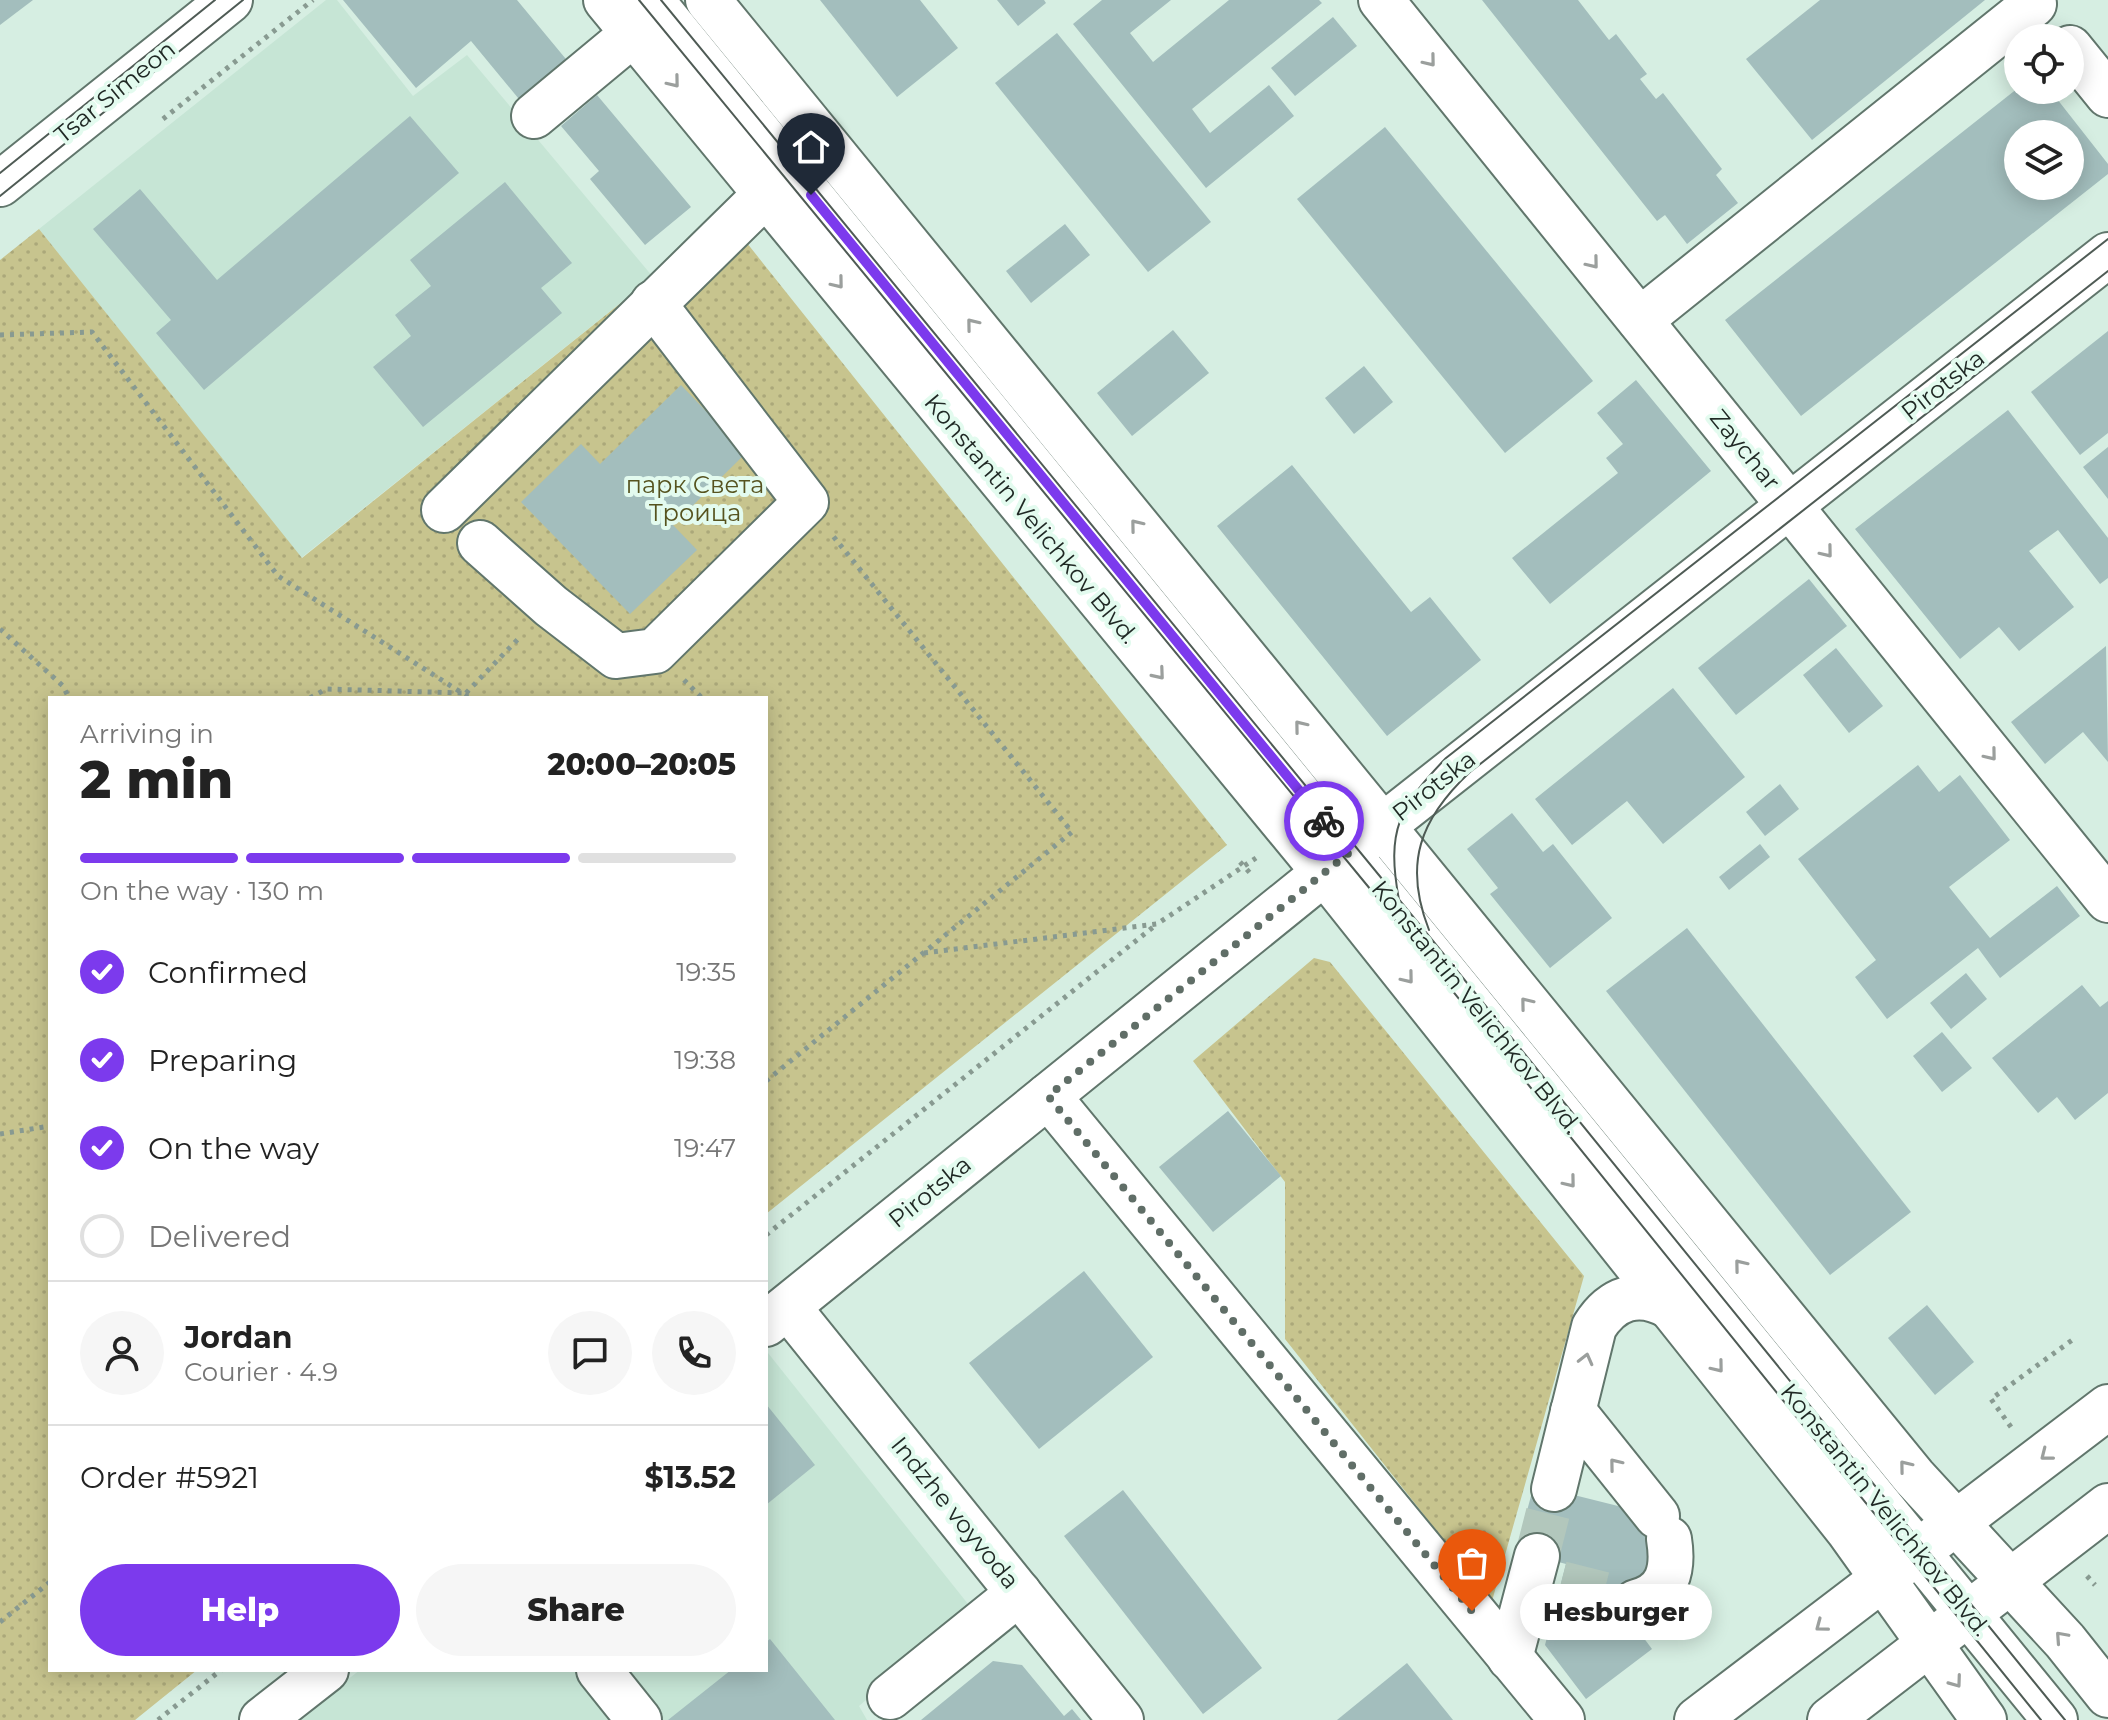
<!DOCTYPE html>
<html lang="en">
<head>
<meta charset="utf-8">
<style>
	body { margin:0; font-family:Montserrat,sans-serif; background:#f6f6f6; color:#222; height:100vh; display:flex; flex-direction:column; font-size:30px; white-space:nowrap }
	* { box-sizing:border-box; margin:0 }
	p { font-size:26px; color:#767676 }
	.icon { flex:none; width:44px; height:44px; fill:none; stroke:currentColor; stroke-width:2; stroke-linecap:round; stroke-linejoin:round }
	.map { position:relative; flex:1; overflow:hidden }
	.panel { position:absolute; left:48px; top:696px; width:720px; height:976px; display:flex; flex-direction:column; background:#fff; border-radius:0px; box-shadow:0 4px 20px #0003 }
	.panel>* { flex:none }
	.controls { position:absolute; left:2004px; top:24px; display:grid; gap:16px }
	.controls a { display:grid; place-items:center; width:80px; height:80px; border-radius:50%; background:#fff; box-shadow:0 4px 20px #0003; font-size:40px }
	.pin { position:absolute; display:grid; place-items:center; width:68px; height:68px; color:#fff; margin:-82px -34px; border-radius:50% 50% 50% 0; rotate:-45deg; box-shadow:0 0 8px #0007 }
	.pin .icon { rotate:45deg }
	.courier { position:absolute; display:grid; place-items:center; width:80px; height:80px; margin:-40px; border:6px solid #7c3aed; border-radius:50%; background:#fff; color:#222; box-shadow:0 2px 10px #0007 }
	.bubble { position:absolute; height:56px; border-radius:28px; background:#fff; box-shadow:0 4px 20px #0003; font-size:26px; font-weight:800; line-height:56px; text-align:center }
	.summary em { font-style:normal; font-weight:800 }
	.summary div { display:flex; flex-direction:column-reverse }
	.summary { display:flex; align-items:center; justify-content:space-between; height:136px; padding:0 32px }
	h1 { font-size:52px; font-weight:800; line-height:60px }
	.bar { display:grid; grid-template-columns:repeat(4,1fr); gap:12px 8px; align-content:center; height:96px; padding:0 32px }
	.bar i { height:10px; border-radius:6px; background:#e0e0e0 }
	.bar .selected { background:#7c3aed }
	.bar p { grid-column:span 4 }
	.line { display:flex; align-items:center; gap:20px; padding:0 32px; border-top:2px solid #e0e0e0 }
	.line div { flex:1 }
	.round { display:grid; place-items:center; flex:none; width:84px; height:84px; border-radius:42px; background:#f6f6f6 }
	ol { padding:0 32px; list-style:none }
	li { display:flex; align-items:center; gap:24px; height:88px }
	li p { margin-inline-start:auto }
	li .icon { padding:8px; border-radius:50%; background:#7c3aed; color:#fff; stroke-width:4 }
	li:last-child { color:#767676 }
	li i { width:44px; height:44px; border:4px solid #e0e0e0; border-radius:50% }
	.primary-button { display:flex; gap:16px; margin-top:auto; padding:16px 32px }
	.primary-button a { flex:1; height:92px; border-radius:48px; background:#7c3aed; color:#fff; font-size:32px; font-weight:800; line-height:92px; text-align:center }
	.primary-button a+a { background:#f6f6f6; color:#222 }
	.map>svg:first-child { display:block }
	.built { fill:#c6e5d5 }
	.grass { fill:url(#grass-dots) }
	.building { fill:#a3bebd; fill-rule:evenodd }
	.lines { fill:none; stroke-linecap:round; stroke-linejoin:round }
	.minor-tunnel { stroke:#b2c7bc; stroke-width:44; stroke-dasharray:44 22; stroke-linecap:butt }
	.minor-casing { stroke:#61766c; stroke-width:48 }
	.major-casing { stroke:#61766c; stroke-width:48 }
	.path { stroke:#889a91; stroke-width:5; stroke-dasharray:4 6; stroke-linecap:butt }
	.minor { stroke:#fff; stroke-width:44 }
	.major { stroke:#fff; stroke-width:44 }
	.tram { stroke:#4f5b55; stroke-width:2 }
	.oneway { stroke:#9b9f9d }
	.done { stroke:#606e67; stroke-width:8; stroke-dasharray:0 14.4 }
	.route { stroke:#7c3aed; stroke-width:10 }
	.labels { text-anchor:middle; stroke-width:8; stroke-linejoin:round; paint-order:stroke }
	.street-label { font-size:24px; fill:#202925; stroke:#e3fbef }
	.park-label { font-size:24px; fill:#56531f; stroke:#e3fbef }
</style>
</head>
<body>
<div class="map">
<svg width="2108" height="1720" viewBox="0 0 2108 1720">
	<defs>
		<pattern id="grass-dots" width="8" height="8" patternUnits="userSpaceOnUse" patternTransform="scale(2)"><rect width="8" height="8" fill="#c7c48e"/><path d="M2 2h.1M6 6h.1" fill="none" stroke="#aba87a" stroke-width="1.8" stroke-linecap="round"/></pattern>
	</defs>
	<rect width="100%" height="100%" fill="#d6eee2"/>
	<g class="built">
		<polygon points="326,0 337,0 413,96 467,55 653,277 301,558 39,229"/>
		<polygon points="768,1353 972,1609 859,1706 867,1720 295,1720 360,1670 766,1670"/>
	</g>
	<g class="grass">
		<polygon points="727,218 1227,845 766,1214 766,698 50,698 50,1670 197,1670 135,1720 0,1720 0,260 39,229 302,558"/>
		<polygon points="1314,958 1330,962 1584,1276 1492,1601 1285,1339 1285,1182 1193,1061"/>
	</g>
	<g class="building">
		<polygon points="0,0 33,0 0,25"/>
		<polygon points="343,0 517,0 575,70 528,110 471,41 416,88"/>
		<polygon points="820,0 920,0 958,48 897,97"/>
		<polygon points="997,0 1044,0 1046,3 1018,26"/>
		<polygon points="1102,0 1171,0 1130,33 1153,62 1229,0 1319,0 1322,3 1192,109 1210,133 1269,85 1294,116 1206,188 1073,24"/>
		<polygon points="1482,0 1578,0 1609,40 1616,34 1647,74 1640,79 1656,99 1663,93 1722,169 1716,175 1738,203 1687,244 1665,215 1657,221"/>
		<polygon points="1820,0 1985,0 1812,140 1746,59"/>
		<polygon points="1333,17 1357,46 1295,96 1271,68"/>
		<polygon points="1057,33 1211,222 1148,272 995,83"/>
		<path d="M2018,88L2050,90L2108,164V174L1801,416L1725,320ZM2018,134H2070V186H2018Z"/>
		<polygon points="597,95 691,207 645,245 590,179 599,171 561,126"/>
		<polygon points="410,116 459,173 204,390 156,333 171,320 93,229 140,189 217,280"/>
		<polygon points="1385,127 1593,381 1505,453 1297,199"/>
		<polygon points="505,182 572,263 541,288 562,313 423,427 373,367 411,336 395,315 431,286 410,260"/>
		<polygon points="1065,224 1090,255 1031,303 1006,271"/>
		<polygon points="1173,330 1209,373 1132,436 1097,393"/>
		<polygon points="2108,331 2108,433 2080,455 2031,392"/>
		<polygon points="1364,366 1393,402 1354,434 1325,398"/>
		<polygon points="1636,380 1711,471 1550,604 1512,558 1618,473 1606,458 1623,444 1597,413"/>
		<polygon points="681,385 746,453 673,525 697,550 630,614 521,502 581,444 600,464"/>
		<polygon points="2008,410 2108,538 2108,578 2100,584 2058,530 2029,551 2074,607 2019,651 1999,627 1960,659 1855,529"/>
		<polygon points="2108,447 2108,499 2083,467"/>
		<polygon points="1292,465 1411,612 1430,597 1481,660 1387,736 1217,526"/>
		<polygon points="1809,579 1847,626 1736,715 1698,668"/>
		<polygon points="2106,646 2108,762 2083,732 2045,764 2011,722"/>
		<polygon points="1836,648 1883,706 1849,733 1803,675"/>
		<polygon points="1673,688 1745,777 1663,844 1627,801 1572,845 1535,799"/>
		<polygon points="1918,765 1939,792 1960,775 2010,840 1949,887 1990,938 2057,886 2080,916 2000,978 1978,948 1887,1019 1855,977 1876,960 1798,859"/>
		<polygon points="1780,784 1799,809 1765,836 1746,812"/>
		<polygon points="1512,813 1543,852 1553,844 1612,918 1550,968 1490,894 1498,888 1467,849"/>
		<polygon points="1760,844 1770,857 1729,890 1719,877"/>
		<polygon points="1687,928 1911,1212 1830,1275 1606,991"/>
		<polygon points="1966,973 1987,999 1951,1029 1930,1003"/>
		<polygon points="2082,985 2100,1007 2108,1001 2108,1093 2075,1120 2057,1097 2038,1113 1992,1058"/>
		<polygon points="1942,1032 1972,1068 1942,1092 1913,1056"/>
		<polygon points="1228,1111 1281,1176 1213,1232 1159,1167"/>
		<polygon points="1084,1271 1153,1357 1039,1449 969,1363"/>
		<polygon points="1927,1305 1974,1362 1935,1395 1888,1338"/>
		<polygon points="766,1404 815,1465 766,1505"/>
		<polygon points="1534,1485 1674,1520 1631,1621 1652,1649 1586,1699 1545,1645 1566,1564 1516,1551"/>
		<polygon points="1123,1490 1262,1668 1203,1714 1064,1536"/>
		<polygon points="770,1639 835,1720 668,1720 731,1670 766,1670 766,1642"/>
		<polygon points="993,1661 1022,1665 1064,1716 1072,1709 1081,1720 921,1720"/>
		<polygon points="1407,1663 1453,1720 1337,1720"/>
	</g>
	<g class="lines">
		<g class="minor-tunnel">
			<polyline points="1537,1556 1554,1489"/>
			<polyline points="1561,1583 1636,1602"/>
		</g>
		<defs>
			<g id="minor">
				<polyline points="651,0 2055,1720"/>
				<polyline points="1381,0 2108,900"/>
				<polyline points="2070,48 2108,95"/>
				<polyline points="534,116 634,33"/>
				<polyline points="0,184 230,0"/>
				<polyline points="1640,320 2034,4"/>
				<polyline points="444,510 766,194"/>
				<polyline points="480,543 551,606 616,656 655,651 806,502 653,303"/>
				<polyline points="1048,1096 1562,1720"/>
				<polyline points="788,1307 1121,1720"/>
				<polyline points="766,1324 1356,847 2108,255"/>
				<polyline points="1573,1411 1657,1516"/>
				<path d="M1554,1489L1594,1327C1612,1298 1638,1289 1669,1306"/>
				<path d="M1636,1602C1668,1594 1674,1570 1669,1539"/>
				<polyline points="1510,1658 1537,1556"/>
				<polyline points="599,1670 639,1720"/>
				<polyline points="890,1697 1019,1593"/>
				<polyline points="262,1720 326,1670"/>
			</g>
			<g id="major">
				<polyline points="606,0 1325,873 1848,1530 1984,1720"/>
				<polyline points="708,0 1914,1477 2065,1641 2108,1695"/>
				<polyline points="1697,1720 2108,1407"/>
				<polyline points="1830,1720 2108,1506"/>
			</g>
		</defs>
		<use href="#minor" class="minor-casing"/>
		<use href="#major" class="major-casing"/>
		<g class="path">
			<polyline points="163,119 313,0"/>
			<polyline points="0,335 92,332 278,576 470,698"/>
			<polyline points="0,629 63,686 69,698"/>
			<polyline points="684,680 702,698"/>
			<polyline points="466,693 520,637"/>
			<polyline points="310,698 326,689 463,693"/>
			<polyline points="1240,862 1251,874"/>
			<polyline points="924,953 1157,924 1256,858"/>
			<polyline points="766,1081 1072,832 833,536"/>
			<polyline points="0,1134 50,1126"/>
			<polyline points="766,1235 1157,924"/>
			<polyline points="2011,1427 1991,1399 2075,1338"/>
			<polyline points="2087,1576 2095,1585"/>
			<polyline points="0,1622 50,1582"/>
			<polyline points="158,1720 221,1670"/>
		</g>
		<use href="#minor" class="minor"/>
		<use href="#major" class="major"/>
		<g class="tram">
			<polyline points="639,0 1380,901 2041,1720"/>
			<polyline points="661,0 1433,941 2065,1720"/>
			<polyline points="0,173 215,0"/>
			<polyline points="0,196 243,0"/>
			<path d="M1399,900C1386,830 1399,807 1446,758L2108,239"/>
			<path d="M1429,930C1403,864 1420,819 1470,772L2108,271"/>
		</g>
	</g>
	<defs><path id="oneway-chevron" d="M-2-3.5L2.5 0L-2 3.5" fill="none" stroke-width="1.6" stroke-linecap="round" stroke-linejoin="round" transform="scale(2)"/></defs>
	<g class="oneway">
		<use href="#oneway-chevron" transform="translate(1430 61) rotate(51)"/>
		<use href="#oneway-chevron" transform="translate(674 82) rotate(51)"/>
		<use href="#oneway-chevron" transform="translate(1593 263) rotate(51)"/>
		<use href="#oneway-chevron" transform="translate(838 283) rotate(51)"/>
		<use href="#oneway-chevron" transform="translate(972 324) rotate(-129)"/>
		<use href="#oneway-chevron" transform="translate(1136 525) rotate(-129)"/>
		<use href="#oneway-chevron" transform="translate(1827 552) rotate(51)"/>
		<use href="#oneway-chevron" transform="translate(1159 674) rotate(50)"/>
		<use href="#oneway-chevron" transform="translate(1300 726) rotate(-129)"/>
		<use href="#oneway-chevron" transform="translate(1991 755) rotate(51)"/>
		<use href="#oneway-chevron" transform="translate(1408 978) rotate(51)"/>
		<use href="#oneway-chevron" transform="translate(1526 1003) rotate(-129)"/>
		<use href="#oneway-chevron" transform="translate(1570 1182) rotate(51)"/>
		<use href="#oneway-chevron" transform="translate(1740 1265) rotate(-129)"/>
		<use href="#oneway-chevron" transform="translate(1586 1359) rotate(-76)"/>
		<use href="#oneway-chevron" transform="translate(1718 1367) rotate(51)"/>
		<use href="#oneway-chevron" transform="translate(2046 1455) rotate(142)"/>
		<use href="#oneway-chevron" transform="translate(1615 1464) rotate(-129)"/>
		<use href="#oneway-chevron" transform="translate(1905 1466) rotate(-129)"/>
		<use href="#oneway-chevron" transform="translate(1821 1626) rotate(143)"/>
		<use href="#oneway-chevron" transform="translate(2061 1637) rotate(-132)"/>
		<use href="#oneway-chevron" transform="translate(1956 1682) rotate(54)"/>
	</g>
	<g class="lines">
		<polyline class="done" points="1324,821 1350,852 1048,1096 1472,1611"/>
		<polyline class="route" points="811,195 1324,821"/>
	</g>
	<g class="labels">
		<g class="street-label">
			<text transform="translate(115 92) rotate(-39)" y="8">Tsar Simeon</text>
			<text transform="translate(1943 385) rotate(-38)" y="8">Pirotska</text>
			<text transform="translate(1745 450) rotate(51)" y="8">Zaychar</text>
			<text transform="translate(1031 519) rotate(50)" y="8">Konstantin Velichkov Blvd.</text>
			<text transform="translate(1434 786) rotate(-38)" y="8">Pirotska</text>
			<text transform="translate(1476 1007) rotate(51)" y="8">Konstantin Velichkov Blvd.</text>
			<text transform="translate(930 1192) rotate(-39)" y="8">Pirotska</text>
			<text transform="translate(1885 1510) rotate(51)" y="8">Konstantin Velichkov Blvd.</text>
			<text transform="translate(955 1513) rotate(51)" y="8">Indzhe voyvoda</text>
		</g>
		<g class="park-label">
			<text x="695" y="493">парк Света<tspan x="695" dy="28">Троица</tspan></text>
		</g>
	</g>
</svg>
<div class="controls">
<a><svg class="icon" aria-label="locate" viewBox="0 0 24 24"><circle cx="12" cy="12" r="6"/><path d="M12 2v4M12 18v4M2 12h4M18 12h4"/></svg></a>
<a><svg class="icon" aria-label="layers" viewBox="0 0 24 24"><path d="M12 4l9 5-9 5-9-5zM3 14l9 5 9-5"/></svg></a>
</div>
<div class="pin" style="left:1472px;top:1611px;background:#ea580c"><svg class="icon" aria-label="bag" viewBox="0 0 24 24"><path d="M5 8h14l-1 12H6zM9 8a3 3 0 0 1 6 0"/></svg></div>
<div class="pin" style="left:811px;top:195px;background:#1f2937"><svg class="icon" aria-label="home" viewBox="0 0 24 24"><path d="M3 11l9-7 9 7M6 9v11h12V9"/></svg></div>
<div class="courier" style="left:1324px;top:821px"><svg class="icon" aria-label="bike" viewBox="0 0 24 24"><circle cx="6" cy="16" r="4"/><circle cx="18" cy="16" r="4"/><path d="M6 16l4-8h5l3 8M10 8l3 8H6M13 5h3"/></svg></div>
<div class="bubble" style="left:1520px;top:1584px;width:192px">Hesburger</div>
<section class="panel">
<div class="summary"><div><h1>2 min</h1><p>Arriving in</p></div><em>20:00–20:05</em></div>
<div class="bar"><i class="selected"></i><i class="selected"></i><i class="selected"></i><i></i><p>On the way · 130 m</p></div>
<ol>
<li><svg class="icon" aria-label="check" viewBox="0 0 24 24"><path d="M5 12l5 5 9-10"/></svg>Confirmed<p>19:35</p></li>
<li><svg class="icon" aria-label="check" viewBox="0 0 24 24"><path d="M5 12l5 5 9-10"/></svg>Preparing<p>19:38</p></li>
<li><svg class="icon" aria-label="check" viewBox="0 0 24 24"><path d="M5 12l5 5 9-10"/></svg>On the way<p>19:47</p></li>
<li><i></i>Delivered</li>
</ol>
<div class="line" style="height:144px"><a class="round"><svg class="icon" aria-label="person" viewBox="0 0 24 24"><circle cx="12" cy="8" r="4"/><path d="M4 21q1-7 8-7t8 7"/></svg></a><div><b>Jordan</b><p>Courier · 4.9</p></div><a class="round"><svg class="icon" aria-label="chat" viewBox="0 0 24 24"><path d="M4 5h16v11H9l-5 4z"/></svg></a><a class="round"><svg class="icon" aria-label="phone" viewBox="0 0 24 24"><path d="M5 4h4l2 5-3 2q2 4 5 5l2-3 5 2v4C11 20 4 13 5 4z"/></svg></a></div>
<div class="line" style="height:104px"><div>Order #5921</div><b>$13.52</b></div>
<div class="primary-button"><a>Help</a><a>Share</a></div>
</section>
</div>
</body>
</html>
